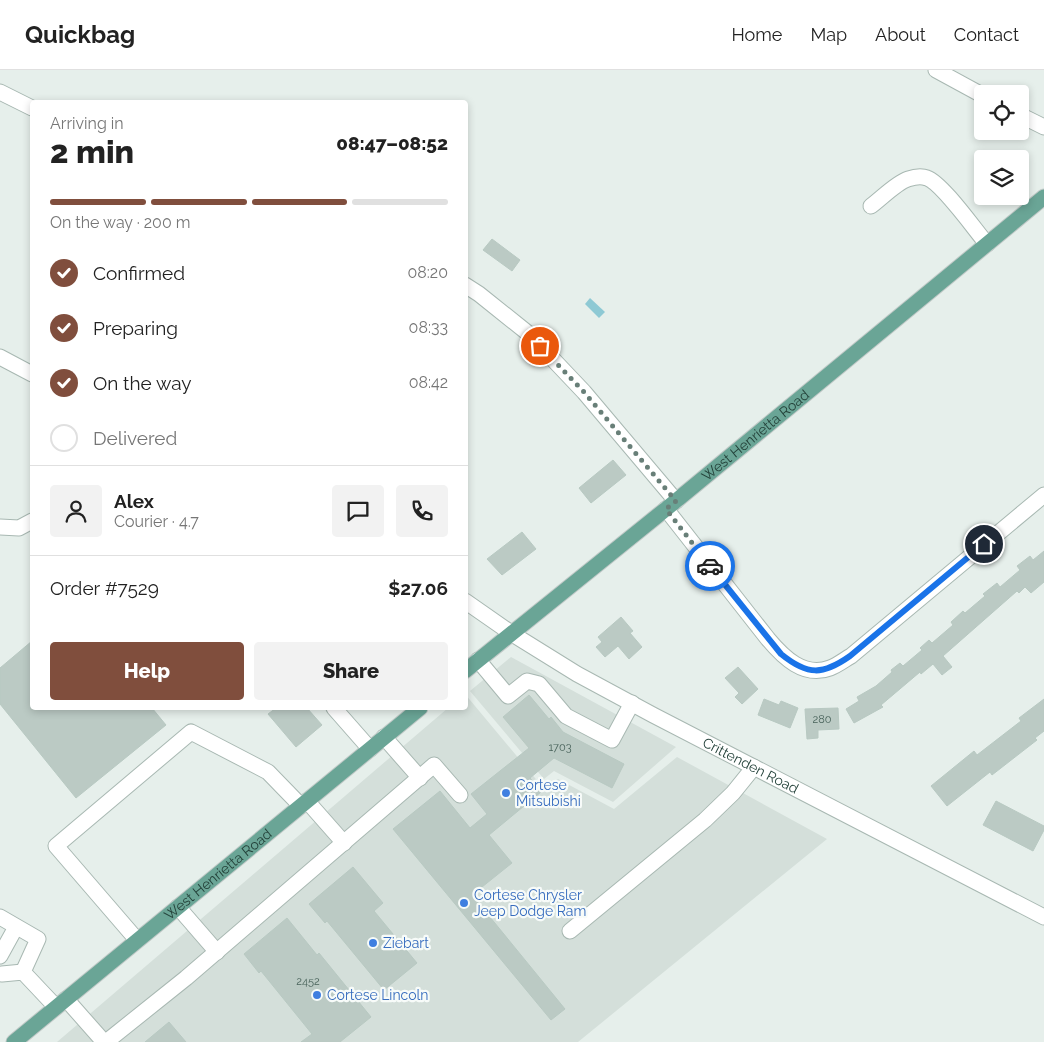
<!DOCTYPE html>
<html lang="en">
<head>
<meta charset="utf-8">
<style>
	body { margin:0; font-family:Raleway,sans-serif; background:#f2f2f2; color:#222; height:100vh; display:flex; flex-direction:column; font-size:19px; white-space:nowrap }
	* { box-sizing:border-box; margin:0 }
	p { font-size:16px; color:#767676 }
	.icon { flex:none; width:28px; height:28px; fill:none; stroke:currentColor; stroke-width:2; stroke-linecap:round; stroke-linejoin:round }
	.map { position:relative; flex:1; overflow:hidden }
	.panel { position:absolute; left:30px; top:30px; width:438px; height:610px; display:flex; flex-direction:column; background:#fff; border-radius:5px; box-shadow:0 2px 8px #0003 }
	.panel>* { flex:none }
	.fabs { position:absolute; left:974px; top:15px; display:grid; gap:10px }
	.fabs a { display:grid; place-items:center; width:55px; height:55px; border-radius:5px; background:#fff; box-shadow:0 2px 8px #0003; font-size:25px }
	.pin { position:absolute; display:grid; place-items:center; width:42px; height:42px; color:#fff; margin:-21px; border:2px solid #fff; border-radius:50%; box-shadow:0 1px 5px #0007 }
	.courier { position:absolute; display:grid; place-items:center; width:50px; height:50px; margin:-25px; border:4px solid #1a73e8; border-radius:50%; background:#fff; color:#222; box-shadow:0 1px 6px #0007 }
	.overview em { font-style:normal; font-weight:800 }
	.overview div { display:flex; flex-direction:column-reverse }
	.overview { display:flex; align-items:center; justify-content:space-between; height:85px; padding:0 20px }
	h1 { font-size:32px; font-weight:800; line-height:38px }
	.bar { display:grid; grid-template-columns:repeat(4,1fr); gap:8px 5px; align-content:center; height:60px; padding:0 20px }
	.bar i { height:6px; border-radius:4px; background:#e0e0e0 }
	.bar .on { background:#804e3d }
	.bar p { grid-column:span 4 }
	.line { display:flex; align-items:center; gap:12px; padding:0 20px; border-top:1px solid #e0e0e0 }
	.line div { flex:1 }
	.round { display:grid; place-items:center; flex:none; width:52px; height:52px; border-radius:5px; background:#f2f2f2 }
	ol { padding:0 20px; list-style:none }
	li { display:flex; align-items:center; gap:15px; height:55px }
	li p { margin-inline-start:auto }
	li .icon { padding:5px; border-radius:50%; background:#804e3d; color:#fff; stroke-width:4 }
	li:last-child { color:#767676 }
	li i { width:28px; height:28px; border:2px solid #e0e0e0; border-radius:50% }
	.button { display:flex; gap:10px; margin-top:auto; padding:10px 20px }
	.button a { flex:1; height:58px; border-radius:5px; background:#804e3d; color:#fff; font-size:20px; font-weight:800; line-height:58px; text-align:center }
	.button a+a { background:#f2f2f2; color:#222 }
	header { display:flex; align-items:center; gap:30px; box-sizing:border-box; height:70px; padding:0 25px; background:#fff; border-bottom:1px solid #e0e0e0 }
	header strong { font-size:24px }
	nav { display:flex; gap:28px; margin-inline-start:auto; font-size:18px }
	.map>svg:first-child { display:block }
	.built { fill:#d4dfda }
	.water { fill:#8ec9d4 }
	.building { fill:#bbcac4; stroke:#b8c9c2 }
	.lines { fill:none; stroke-linecap:round; stroke-linejoin:round }
	.minor-casing { stroke:#a8b8b2; stroke-width:17 }
	.major-casing { stroke:#c2cac8; stroke-width:17 }
	.minor { stroke:#fff; stroke-width:15 }
	.major { stroke:#6aa596; stroke-width:15 }
	.done { stroke:#687f78; stroke-width:5; stroke-dasharray:0 9 }
	.route { stroke:#1a73e8; stroke-width:6 }
	.shop-dot { fill:#3f7fe0; stroke:#f7fbf9; stroke-width:2 }
	.labels { text-anchor:middle; stroke-width:4.5; stroke-linejoin:round; paint-order:stroke }
	.number-label { font-size:11px; fill:#4a645c }
	.street-label { font-size:14px; fill:#24423a; stroke:#f7fbf9 }
	.shop-label { font-size:14px; fill:#366cbe; stroke:#f7fbf9; text-anchor:start }
</style>
</head>
<body>
<header>
<strong>Quickbag</strong>
<nav><a>Home</a><a>Map</a><a>About</a><a>Contact</a></nav>
</header>
<div class="map">
<svg width="1044" height="972" viewBox="0 0 1044 972">
	<rect width="100%" height="100%" fill="#e6efeb"/>
	<g class="built">
		<polygon points="511,587 676,677 613,732 554,701 544,709 470,621"/>
		<polygon points="465,624 545,720 558,709 614,739 677,687 827,769 578,972 57,972 448,638 465,638"/>
	</g>
	<polygon class="water" points="590,228 605,242 599,248 585,234"/>
	<g class="building">
		<polygon points="492,169 520,190 512,201 483,180"/>
		<polygon points="613,390 626,405 591,433 579,418"/>
		<polygon points="522,462 536,479 502,505 487,489"/>
		<polygon points="1044,481 1044,512 1031,523 1025,517 1019,523 1017,521 943,586 952,597 942,605 933,594 921,604 920,602 881,635 883,637 854,653 846,639 859,631 857,627 876,616 892,602 891,600 900,593 903,596 922,580 920,578 929,570 932,573 953,555 951,552 963,541 965,543 985,526 983,524 997,513 1000,517 1020,500 1017,496 1030,486 1033,490"/>
		<polygon points="621,547 633,561 630,563 642,577 629,589 618,576 605,587 596,577 602,572 598,567"/>
		<polygon points="32,571 32,638 152,638 166,655 76,728 0,634 0,598"/>
		<polygon points="738,597 758,619 742,634 735,627 739,623 725,608"/>
		<polygon points="529,625 549,649 551,647 563,662 624,694 612,718 554,688 530,708 541,722 489,765 512,793 472,825 565,939 551,950 393,759 440,721 470,758 487,744 471,724 529,678 503,647"/>
		<polygon points="764,629 779,635 781,631 798,638 790,658 758,645"/>
		<polygon points="1044,629 1044,661 1035,668 1037,670 992,705 990,702 947,736 931,716 974,681 977,685 1021,651 1019,648"/>
		<polygon points="276,638 307,638 322,655 296,677 268,644"/>
		<polygon points="838,638 839,659 818,660 818,668 807,669 805,639"/>
		<polygon points="996,731 1044,756 1044,760 1033,781 983,755"/>
		<polygon points="353,797 383,833 374,841 417,893 384,920 327,851 325,853 309,834"/>
		<polygon points="287,848 317,885 319,883 371,947 340,972 301,972 312,964 261,901 259,903 244,884"/>
		<polygon points="169,952 186,972 145,972"/>
	</g>
	<g class="lines">
		<defs>
			<g id="minor">
				<polyline points="936,0 982,25"/>
				<polyline points="0,22 32,38"/>
				<polyline points="1020,45 1044,57"/>
				<path d="M871,136C882,128 896,113 908,109C914,107 922,106 927,108C942,113 975,160 987,174"/>
				<polyline points="465,215 479,224 529,264 584,322 676,431"/>
				<polyline points="0,287 32,304"/>
				<path d="M666,439L768,569C783,587 804,608 830,598C838,595 844,590 851,586L1044,425"/>
				<polyline points="0,457 19,458 32,451"/>
				<path id="s1" d="M465,531L511,563L577,604L653,645L1044,847"/>
				<polyline points="478,590 508,626 527,611 539,614 566,646 612,670 632,633"/>
				<polyline points="334,638 370,679"/>
				<polyline points="384,667 420,708"/>
				<polyline points="307,731 344,773"/>
				<polyline points="178,837 217,882"/>
				<polyline points="0,847 38,869 23,902"/>
				<polyline points="570,861 705,750 733,723 754,697"/>
				<polyline points="137,870 56,776 191,662 268,702 301,736"/>
				<polyline points="0,886 16,857"/>
				<polyline points="2,904 23,902 56,937"/>
				<polyline points="66,929 104,972"/>
				<polyline points="106,972 186,908 434,695 460,725"/>
			</g>
			<g id="major">
				<path id="s2" d="M465,601L666,439L1044,127"/>
				<path id="s3" d="M14,972L420,638"/>
			</g>
		</defs>
		<use href="#minor" class="minor-casing"/>
		<use href="#major" class="major-casing"/>
		<use href="#minor" class="minor"/>
		<use href="#major" class="major"/>
	</g>
	<g class="lines">
		<polyline class="done" points="540,276 584,322 676,431 666,439 710,496"/>
		<path class="route" d="M710,496L781,584C808,606 823,605 850,586L984,474"/>
	</g>
	<g class="shop-dot">
		<circle cx="506" cy="723" r="5"/>
		<circle cx="464" cy="833" r="5"/>
		<circle cx="373" cy="873" r="5"/>
		<circle cx="317" cy="925" r="5"/>
	</g>
	<g class="labels">
		<g class="number-label">
			<text x="822" y="653">280</text>
			<text x="560" y="681">1703</text>
			<text x="308" y="915">2452</text>
		</g>
		<g class="street-label">
			<text dy="5" stroke="none"><textPath href="#s2" startOffset="374">West Henrietta Road</textPath></text>
			<text dy="5" stroke="none"><textPath href="#s1" startOffset="330">Crittenden Road</textPath></text>
			<text dy="5" stroke="none"><textPath href="#s3" startOffset="264">West Henrietta Road</textPath></text>
		</g>
		<g class="shop-label">
			<text x="516" y="720">Cortese<tspan x="516" dy="16">Mitsubishi</tspan></text>
			<text x="474" y="830">Cortese Chrysler<tspan x="474" dy="16">Jeep Dodge Ram</tspan></text>
			<text x="383" y="878">Ziebart</text>
			<text x="327" y="930">Cortese Lincoln</text>
		</g>
	</g>
</svg>
<div class="fabs">
<a><svg class="icon" aria-label="locate" viewBox="0 0 24 24"><circle cx="12" cy="12" r="6"/><path d="M12 2v4M12 18v4M2 12h4M18 12h4"/></svg></a>
<a><svg class="icon" aria-label="layers" viewBox="0 0 24 24"><path d="M12 4l9 5-9 5-9-5zM3 14l9 5 9-5"/></svg></a>
</div>
<div class="pin" style="left:540px;top:276px;background:#ea580c"><svg class="icon" aria-label="bag" viewBox="0 0 24 24"><path d="M5 8h14l-1 12H6zM9 8a3 3 0 0 1 6 0"/></svg></div>
<div class="pin" style="left:984px;top:474px;background:#1f2937"><svg class="icon" aria-label="home" viewBox="0 0 24 24"><path d="M3 11l9-7 9 7M6 9v11h12V9"/></svg></div>
<div class="courier" style="left:710px;top:496px"><svg class="icon" aria-label="car" viewBox="0 0 24 24"><path d="M5 17H2v-5l4-1 3-4h7l3 4 3 1v5h-3M9 17h6M6 11h13"/><circle cx="7" cy="17" r="2"/><circle cx="17" cy="17" r="2"/></svg></div>
<section class="panel">
<div class="overview"><div><h1>2 min</h1><p>Arriving in</p></div><em>08:47–08:52</em></div>
<div class="bar"><i class="on"></i><i class="on"></i><i class="on"></i><i></i><p>On the way · 200 m</p></div>
<ol>
<li><svg class="icon" aria-label="check" viewBox="0 0 24 24"><path d="M5 12l5 5 9-10"/></svg>Confirmed<p>08:20</p></li>
<li><svg class="icon" aria-label="check" viewBox="0 0 24 24"><path d="M5 12l5 5 9-10"/></svg>Preparing<p>08:33</p></li>
<li><svg class="icon" aria-label="check" viewBox="0 0 24 24"><path d="M5 12l5 5 9-10"/></svg>On the way<p>08:42</p></li>
<li><i></i>Delivered</li>
</ol>
<div class="line" style="height:90px"><a class="round"><svg class="icon" aria-label="person" viewBox="0 0 24 24"><circle cx="12" cy="8" r="4"/><path d="M4 21q1-7 8-7t8 7"/></svg></a><div><b>Alex</b><p>Courier · 4.7</p></div><a class="round"><svg class="icon" aria-label="chat" viewBox="0 0 24 24"><path d="M4 5h16v11H9l-5 4z"/></svg></a><a class="round"><svg class="icon" aria-label="phone" viewBox="0 0 24 24"><path d="M5 4h4l2 5-3 2q2 4 5 5l2-3 5 2v4C11 20 4 13 5 4z"/></svg></a></div>
<div class="line" style="height:65px"><div>Order #7529</div><b>$27.06</b></div>
<div class="button"><a>Help</a><a>Share</a></div>
</section>
</div>
</body>
</html>
